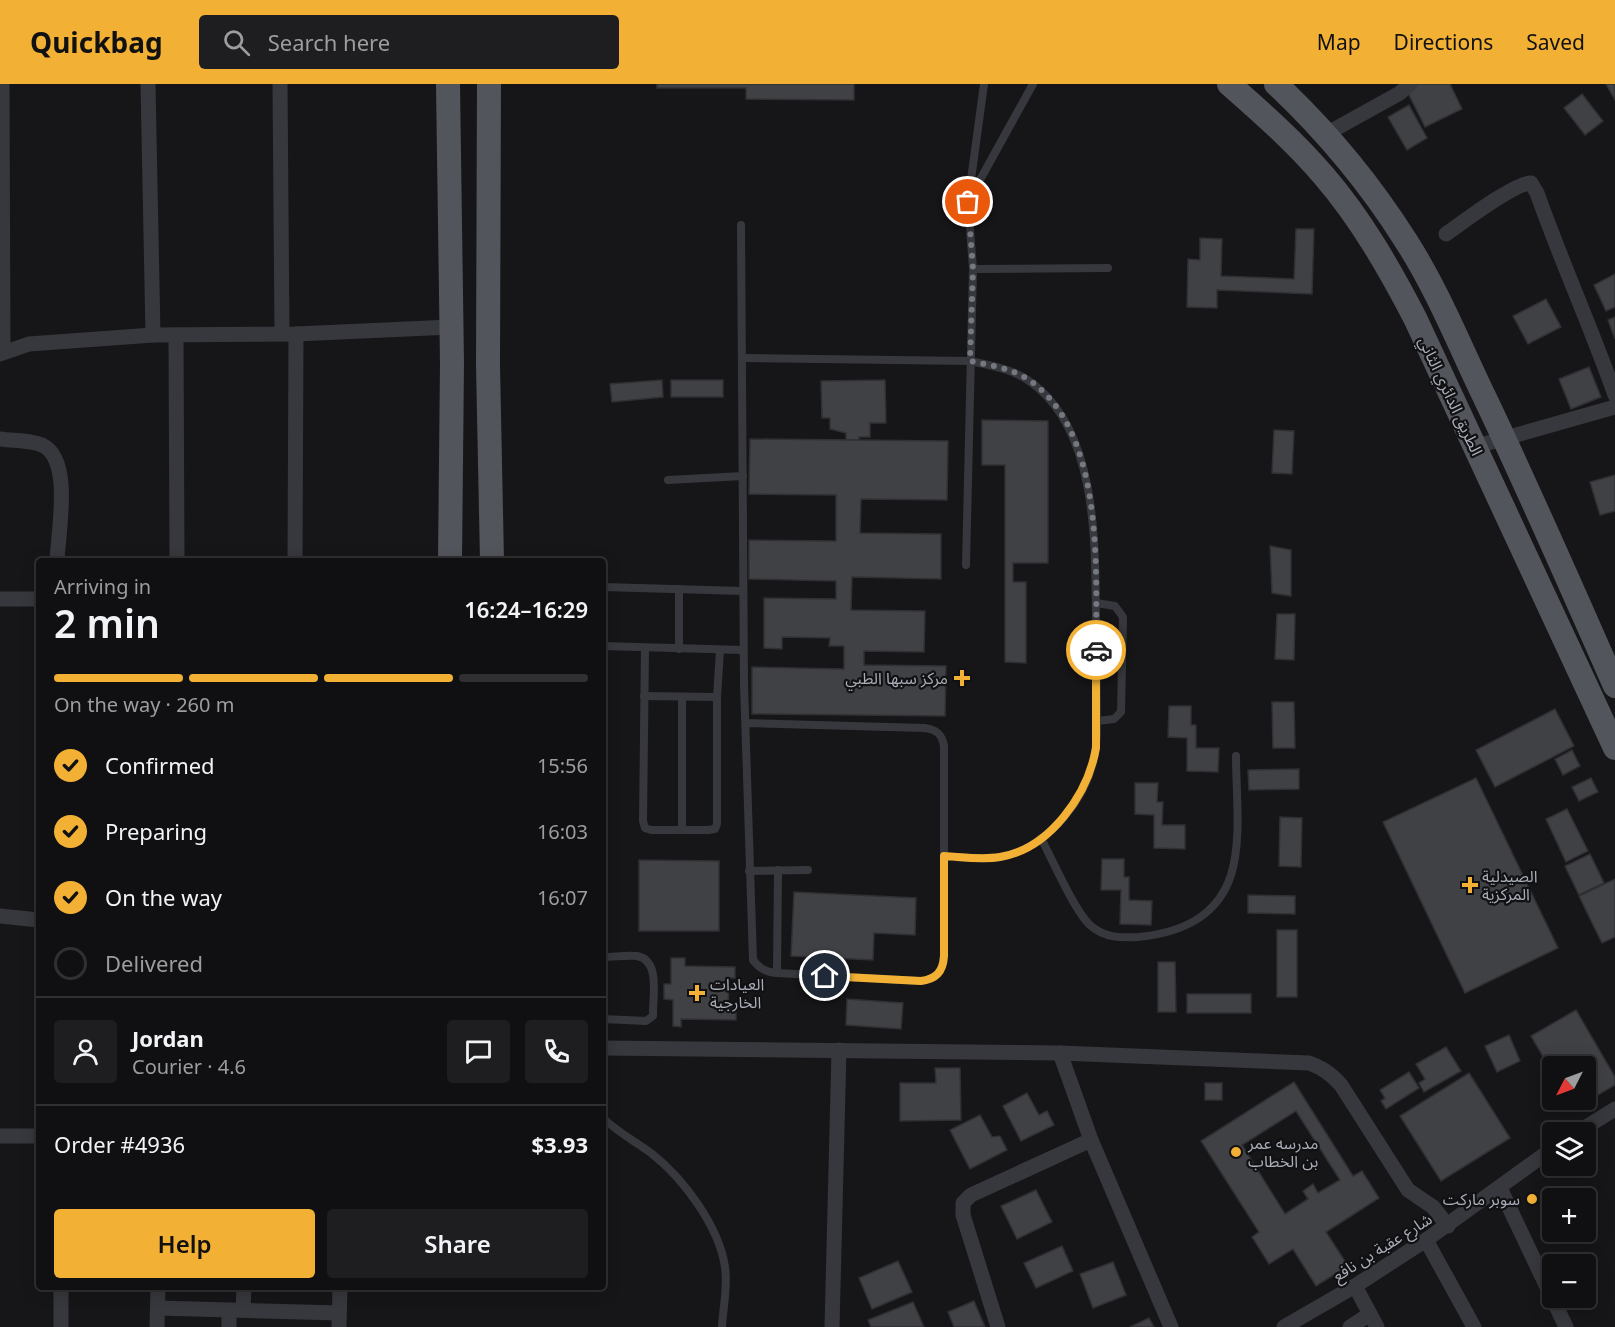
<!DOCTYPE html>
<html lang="en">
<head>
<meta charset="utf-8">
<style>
	body { margin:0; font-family:"Noto Sans","Noto Sans Arabic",sans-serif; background:#1e1e20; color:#f1f3f6; height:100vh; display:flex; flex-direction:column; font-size:22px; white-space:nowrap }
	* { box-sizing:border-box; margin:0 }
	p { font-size:20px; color:#9c9d9f }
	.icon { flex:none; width:33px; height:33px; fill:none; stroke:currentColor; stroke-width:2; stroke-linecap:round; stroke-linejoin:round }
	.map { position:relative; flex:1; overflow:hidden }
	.drawer { position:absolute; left:36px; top:474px; width:570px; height:732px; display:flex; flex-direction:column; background:#101012; border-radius:6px; box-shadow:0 3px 15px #0003,0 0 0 2px #303032 }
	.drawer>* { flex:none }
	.needle { width:39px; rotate:228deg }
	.tools { position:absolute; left:1542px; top:972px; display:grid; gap:12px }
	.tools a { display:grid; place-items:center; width:54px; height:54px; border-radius:6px; background:#101012; box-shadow:0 3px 15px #0003,0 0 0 2px #303032; font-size:30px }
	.pin { position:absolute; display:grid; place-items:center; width:51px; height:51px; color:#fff; margin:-26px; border:3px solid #fff; border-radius:50%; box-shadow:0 2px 6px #0007 }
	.courier { position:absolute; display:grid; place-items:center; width:60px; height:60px; margin:-30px; border:4px solid #f2b134; border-radius:50%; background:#fff; color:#222; box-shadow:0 2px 8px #0007 }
	.headline em { font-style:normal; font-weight:600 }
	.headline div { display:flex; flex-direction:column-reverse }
	.headline { display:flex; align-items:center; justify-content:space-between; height:102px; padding:0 18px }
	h1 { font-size:39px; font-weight:600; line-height:45px }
	.bar { display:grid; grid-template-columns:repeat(4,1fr); gap:9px 6px; align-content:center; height:72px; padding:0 18px }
	.bar i { height:8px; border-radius:4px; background:#303032 }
	.bar .selected { background:#f2b134 }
	.bar p { grid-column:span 4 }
	.line { display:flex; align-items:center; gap:15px; padding:0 18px; border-top:2px solid #303032 }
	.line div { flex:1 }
	.round { display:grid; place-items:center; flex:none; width:63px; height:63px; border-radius:6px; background:#1e1e20 }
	ol { padding:0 18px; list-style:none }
	li { display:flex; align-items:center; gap:18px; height:66px }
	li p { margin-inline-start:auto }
	li .icon { padding:6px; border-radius:50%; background:#f2b134; color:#111; stroke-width:4 }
	li:last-child { color:#9c9d9f }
	li i { width:33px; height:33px; border:3px solid #303032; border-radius:50% }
	.cta { display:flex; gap:12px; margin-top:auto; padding:12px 18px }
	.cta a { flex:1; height:69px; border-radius:6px; background:#f2b134; color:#111; font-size:24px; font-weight:600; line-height:69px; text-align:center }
	.cta a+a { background:#1e1e20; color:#f1f3f6 }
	header { display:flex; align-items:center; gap:36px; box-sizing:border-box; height:84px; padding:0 30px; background:#f2b134; color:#111 }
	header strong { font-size:28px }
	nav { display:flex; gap:33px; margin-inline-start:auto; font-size:21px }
	.search { width:420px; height:54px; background:#1e1e20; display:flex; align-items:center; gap:15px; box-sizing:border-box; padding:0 21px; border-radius:6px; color:#9c9d9f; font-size:22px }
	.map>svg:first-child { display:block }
	.building { fill:#404145; stroke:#303034; stroke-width:1.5; fill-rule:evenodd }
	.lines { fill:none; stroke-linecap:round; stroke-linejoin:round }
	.service { stroke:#37383d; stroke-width:8 }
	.minor { stroke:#37383d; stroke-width:15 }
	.primary { stroke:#53555c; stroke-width:24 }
	.done { stroke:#757880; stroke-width:6; stroke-dasharray:0 10.8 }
	.route { stroke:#f2b134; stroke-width:8 }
	.poi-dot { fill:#f2b134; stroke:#111113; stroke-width:2 }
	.labels { text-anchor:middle; stroke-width:4.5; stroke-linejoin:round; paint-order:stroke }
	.street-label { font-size:16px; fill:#a8adb8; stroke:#111113 }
	.poi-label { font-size:16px; fill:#a8adb8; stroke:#111113; text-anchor:start }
</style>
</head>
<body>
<header>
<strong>Quickbag</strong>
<div class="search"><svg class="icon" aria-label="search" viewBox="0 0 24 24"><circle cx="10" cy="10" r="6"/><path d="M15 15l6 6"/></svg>Search here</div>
<nav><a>Map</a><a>Directions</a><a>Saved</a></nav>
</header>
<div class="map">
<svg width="1615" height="1243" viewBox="0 0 1615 1243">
	<rect width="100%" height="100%" fill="#161618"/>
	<g class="building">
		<polygon points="657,0 854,0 854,16 746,15 746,4 657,4"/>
		<polygon points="1416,0 1450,0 1462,25 1425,43 1406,5"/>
		<polygon points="1606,0 1615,0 1615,16"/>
		<polygon points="1582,10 1603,37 1585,51 1564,24"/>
		<polygon points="1409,21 1427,54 1407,66 1388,33"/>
		<polygon points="1296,145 1314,145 1312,210 1217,206 1217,224 1187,223 1188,175 1200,176 1200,154 1222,155 1221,192 1294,195"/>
		<polygon points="1615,190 1615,223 1606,227 1594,201"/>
		<polygon points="1546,215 1561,243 1528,260 1513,232"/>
		<polygon points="1615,233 1615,255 1608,236"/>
		<polygon points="1589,283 1601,313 1571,325 1559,295"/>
		<polygon points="662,296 663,313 612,318 610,300"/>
		<rect x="671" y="296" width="52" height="17"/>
		<polygon points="885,296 886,339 870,339 870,353 859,353 859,356 846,356 846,349 830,345 830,334 822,334 821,297"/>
		<polygon points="982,336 1048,337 1048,479 1013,479 1013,498 1026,498 1026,579 1005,578 1005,381 982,381"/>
		<polygon points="1274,346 1294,347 1292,390 1272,389"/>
		<polygon points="750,355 948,357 947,416 861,415 860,449 941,450 941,495 852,493 851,526 925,527 924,568 864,567 864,581 946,582 945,632 752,630 752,583 844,585 844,562 829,562 830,554 782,553 782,565 764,564 764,514 836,515 836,497 749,495 749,456 836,457 836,411 749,410"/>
		<polygon points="1615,391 1615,427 1600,431 1590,398"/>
		<polygon points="1270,462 1291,466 1291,512 1272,509"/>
		<polygon points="1277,530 1295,530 1294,576 1275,575"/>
		<polygon points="1272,618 1294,618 1295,664 1273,664"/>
		<polygon points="1169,622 1191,622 1191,641 1196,641 1196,664 1219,664 1218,688 1187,687 1187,654 1168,653"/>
		<polygon points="1555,625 1574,662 1495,703 1476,666"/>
		<polygon points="1572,666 1580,682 1563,691 1555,675"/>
		<polygon points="1299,685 1299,705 1249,706 1248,686"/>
		<polygon points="1476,694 1558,864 1465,909 1383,738"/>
		<polygon points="1591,694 1598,708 1579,717 1572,703"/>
		<polygon points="1135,699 1158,699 1157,718 1163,718 1162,741 1185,741 1185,765 1154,764 1154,731 1135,730"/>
		<polygon points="1567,725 1588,767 1566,778 1546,735"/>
		<polygon points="1280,733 1302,734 1301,783 1279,782"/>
		<polygon points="1590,770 1604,799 1579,811 1565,782"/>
		<polygon points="1102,775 1124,775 1124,793 1129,793 1129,816 1152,817 1151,841 1120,840 1121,806 1101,806"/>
		<polygon points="639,776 719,777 719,847 639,847"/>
		<polygon points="1615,795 1615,853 1602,859 1579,812"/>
		<polygon points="794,808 916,814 915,851 874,849 873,876 791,872"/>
		<polygon points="1248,811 1295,812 1295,830 1248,829"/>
		<rect x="1277" y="846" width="20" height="67"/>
		<polygon points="671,874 685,874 685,882 735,883 735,894 729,894 728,923 736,923 736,936 681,935 681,943 673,942 673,916 664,915 664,900 671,900"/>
		<polygon points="1158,878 1175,878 1176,928 1158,928"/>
		<rect x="1187" y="910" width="64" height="19"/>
		<polygon points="847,915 903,919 901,945 846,941"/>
		<polygon points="1576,926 1615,993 1615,1001 1574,1025 1568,1016 1586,1016 1586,982 1552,982 1552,988 1531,952"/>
		<polygon points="1509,951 1520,977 1497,988 1485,962"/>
		<polygon points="1446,963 1461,987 1424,1008 1419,999 1425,995 1416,980"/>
		<polygon points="935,984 960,984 961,1036 900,1037 900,999 936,999"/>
		<polygon points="1409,988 1419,1004 1386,1025 1381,1017 1385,1014 1380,1006"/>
		<polygon points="1469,989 1510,1054 1441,1097 1400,1032"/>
		<path d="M1294,998L1353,1092L1362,1087L1379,1114L1326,1148L1348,1182L1316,1202L1293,1165L1269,1180L1252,1153L1259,1148L1201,1057ZM1296,1027L1340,1096L1318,1109L1313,1100L1303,1107L1308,1115L1285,1130L1242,1061Z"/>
		<rect x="1205" y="999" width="17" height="17"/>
		<polygon points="1027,1009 1039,1031 1047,1027 1054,1041 1021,1057 1003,1022"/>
		<polygon points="980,1031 992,1053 1000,1052 1007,1066 970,1085 950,1046"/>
		<polygon points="1036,1106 1052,1138 1017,1155 1001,1122"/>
		<polygon points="1062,1162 1073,1187 1036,1204 1024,1179"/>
		<polygon points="898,1177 912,1208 872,1225 859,1194"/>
		<polygon points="1113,1178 1126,1211 1093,1224 1080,1190"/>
		<polygon points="974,1217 985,1243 954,1243 948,1228"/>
		<polygon points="913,1218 924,1243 871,1243 868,1236"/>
		<polygon points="1149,1234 1154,1243 1130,1243"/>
	</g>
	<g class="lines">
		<g class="service">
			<polyline points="970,114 1033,0"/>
			<path d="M741,141L744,600L753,876C760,885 766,888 777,889L921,897C936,895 943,888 944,872V662C942,650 936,645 924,644L746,639"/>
			<polyline points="973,185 1108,184"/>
			<path d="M742,274L970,277C994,282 1018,286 1037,303C1098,354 1095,463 1096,535C1096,573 1097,611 1097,650C1096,664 1094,678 1089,691C1076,727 1039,767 1000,773C982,776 962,773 944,772"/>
			<polyline points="668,396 743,392"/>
			<polyline points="966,481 973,185 968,118 984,0"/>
			<polyline points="603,503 743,507"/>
			<polyline points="1096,519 1115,522 1123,533 1121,628 1114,635 1097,637"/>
			<polyline points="603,562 743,566"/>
			<polyline points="645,564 643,737 645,744 651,746 708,746 715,745 717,740 717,613 720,566"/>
			<polyline points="679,565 679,505"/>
			<polyline points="644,612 717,613"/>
			<polyline points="682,613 682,746"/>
			<path d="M1041,754C1052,775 1075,828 1091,842C1105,854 1121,854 1138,853C1180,849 1217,834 1231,791C1242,756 1236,709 1236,672"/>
			<polyline points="749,787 808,786"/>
			<path d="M603,873C614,873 626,871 637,872C660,876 653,911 653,928V932L646,937L603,935"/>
			<polyline points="777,889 778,786"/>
			<path d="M603,1034C617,1048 635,1057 651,1069C683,1094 719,1142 725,1183C728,1203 723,1223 722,1243"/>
		</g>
		<g class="minor">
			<polyline points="2,0 3,268"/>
			<polyline points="148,0 153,251"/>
			<polyline points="280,0 282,250"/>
			<polyline points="1326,50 1400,9 1410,0"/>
			<path d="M1446,150C1462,139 1514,99 1531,99L1537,109C1561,177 1591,243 1615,311"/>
			<polyline points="176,251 177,477"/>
			<polyline points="0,270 29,260 153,251 296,250 451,243"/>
			<path d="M0,355C14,357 29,356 42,361C73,375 58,448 57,477"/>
			<polyline points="1474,363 1615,323"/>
			<polyline points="295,477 296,250"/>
			<polyline points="0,515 39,515"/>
			<polyline points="0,832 39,836"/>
			<path d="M603,964L1060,969L1309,979C1323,984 1331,990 1341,1001L1408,1106L1433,1123L1448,1142"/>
			<polyline points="1060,969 1091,1056 1171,1243"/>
			<polyline points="1578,1048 1615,1025"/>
			<polyline points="0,1052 39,1052"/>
			<polyline points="1500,1104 1566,1243"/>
			<polyline points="1426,1156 1474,1243"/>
			<polyline points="1355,1202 1377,1243"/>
			<polyline points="61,1203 61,1243"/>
			<polyline points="158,1224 339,1229"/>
			<polyline points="229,1226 229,1243"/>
			<polyline points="243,1226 244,1203"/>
			<polyline points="157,1243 158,1203"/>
			<polyline points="339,1243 340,1203"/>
			<polyline points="832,1243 839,966"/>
			<polyline points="998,1243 963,1131 963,1119 971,1111 1091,1056"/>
			<polyline points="1284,1243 1355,1202 1426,1156 1552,1065"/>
			<polyline points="1350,1243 1370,1230"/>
		</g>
		<g class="primary">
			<polyline points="448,0 452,279 450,477"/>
			<polyline points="489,0 488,281 492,477"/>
			<path d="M1229,0C1262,29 1295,58 1324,92C1361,135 1389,184 1415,234L1615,664"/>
			<path d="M1276,0C1325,46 1370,100 1406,157C1437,205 1459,260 1484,312C1530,408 1572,505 1615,602"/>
		</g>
	</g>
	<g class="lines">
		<path class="done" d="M968,118L973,185L970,277C989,281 1009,284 1026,294C1105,344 1096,485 1096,566"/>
		<path class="route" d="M825,892L921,897C936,895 943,888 944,872V772C962,773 982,776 1000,773C1050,765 1088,710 1096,664V566"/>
	</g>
	<g class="poi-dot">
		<path d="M959 585h6v6h6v6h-6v6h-6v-6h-6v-6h6z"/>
		<path d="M1467 792h6v6h6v6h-6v6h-6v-6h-6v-6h6z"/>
		<path d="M694 900h6v6h6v6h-6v6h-6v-6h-6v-6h6z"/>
		<circle cx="1236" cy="1068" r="6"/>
		<circle cx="1532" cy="1115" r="6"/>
	</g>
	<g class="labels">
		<g class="street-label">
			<text transform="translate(1451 312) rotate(65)" y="6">الطريق الدائري الثاني</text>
			<text transform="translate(1382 1163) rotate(-32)" y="6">شارع عقبة بن نافع</text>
		</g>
		<g class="poi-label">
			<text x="948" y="600" text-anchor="end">مركز سبها الطبي</text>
			<text x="1482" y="798">الصيدلية<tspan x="1482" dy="18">المركزية</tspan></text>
			<text x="710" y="906">العيادات<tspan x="710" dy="18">الخارجية</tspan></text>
			<text x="1248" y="1065">مدرسه عمر<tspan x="1248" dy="18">بن الخطاب</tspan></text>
			<text x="1520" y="1121" text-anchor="end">سوبر ماركت</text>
		</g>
	</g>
</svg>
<div class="tools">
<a><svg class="needle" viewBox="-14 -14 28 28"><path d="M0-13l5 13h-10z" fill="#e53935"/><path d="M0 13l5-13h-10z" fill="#9c9d9f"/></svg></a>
<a><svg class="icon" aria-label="layers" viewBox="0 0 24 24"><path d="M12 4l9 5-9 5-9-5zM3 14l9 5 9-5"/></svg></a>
<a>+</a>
<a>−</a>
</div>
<div class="pin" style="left:968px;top:118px;background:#ea580c"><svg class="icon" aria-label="bag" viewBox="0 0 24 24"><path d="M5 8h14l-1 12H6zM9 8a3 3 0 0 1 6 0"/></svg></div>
<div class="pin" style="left:825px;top:892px;background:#1f2937"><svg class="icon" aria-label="home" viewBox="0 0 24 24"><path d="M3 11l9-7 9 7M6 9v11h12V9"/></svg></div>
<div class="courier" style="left:1096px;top:566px"><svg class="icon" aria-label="car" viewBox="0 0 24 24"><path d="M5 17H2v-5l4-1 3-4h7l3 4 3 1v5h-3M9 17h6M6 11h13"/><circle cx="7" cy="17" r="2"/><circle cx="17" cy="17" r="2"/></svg></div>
<section class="drawer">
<div class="headline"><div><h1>2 min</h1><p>Arriving in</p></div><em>16:24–16:29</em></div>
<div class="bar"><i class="selected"></i><i class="selected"></i><i class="selected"></i><i></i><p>On the way · 260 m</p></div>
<ol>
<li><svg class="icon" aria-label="check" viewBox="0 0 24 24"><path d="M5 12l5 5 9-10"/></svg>Confirmed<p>15:56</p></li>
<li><svg class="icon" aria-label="check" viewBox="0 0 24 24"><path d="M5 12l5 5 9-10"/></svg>Preparing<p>16:03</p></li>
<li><svg class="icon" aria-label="check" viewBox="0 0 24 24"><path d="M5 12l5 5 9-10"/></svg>On the way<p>16:07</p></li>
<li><i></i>Delivered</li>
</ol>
<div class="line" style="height:108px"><a class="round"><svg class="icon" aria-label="person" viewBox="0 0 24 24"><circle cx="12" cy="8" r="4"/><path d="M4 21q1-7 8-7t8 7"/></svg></a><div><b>Jordan</b><p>Courier · 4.6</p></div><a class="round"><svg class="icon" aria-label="chat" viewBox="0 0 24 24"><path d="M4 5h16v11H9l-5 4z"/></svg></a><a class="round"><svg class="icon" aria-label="phone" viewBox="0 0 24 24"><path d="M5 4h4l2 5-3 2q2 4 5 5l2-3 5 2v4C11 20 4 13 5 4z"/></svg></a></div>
<div class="line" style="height:78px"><div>Order #4936</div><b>$3.93</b></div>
<div class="cta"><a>Help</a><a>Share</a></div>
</section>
</div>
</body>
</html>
